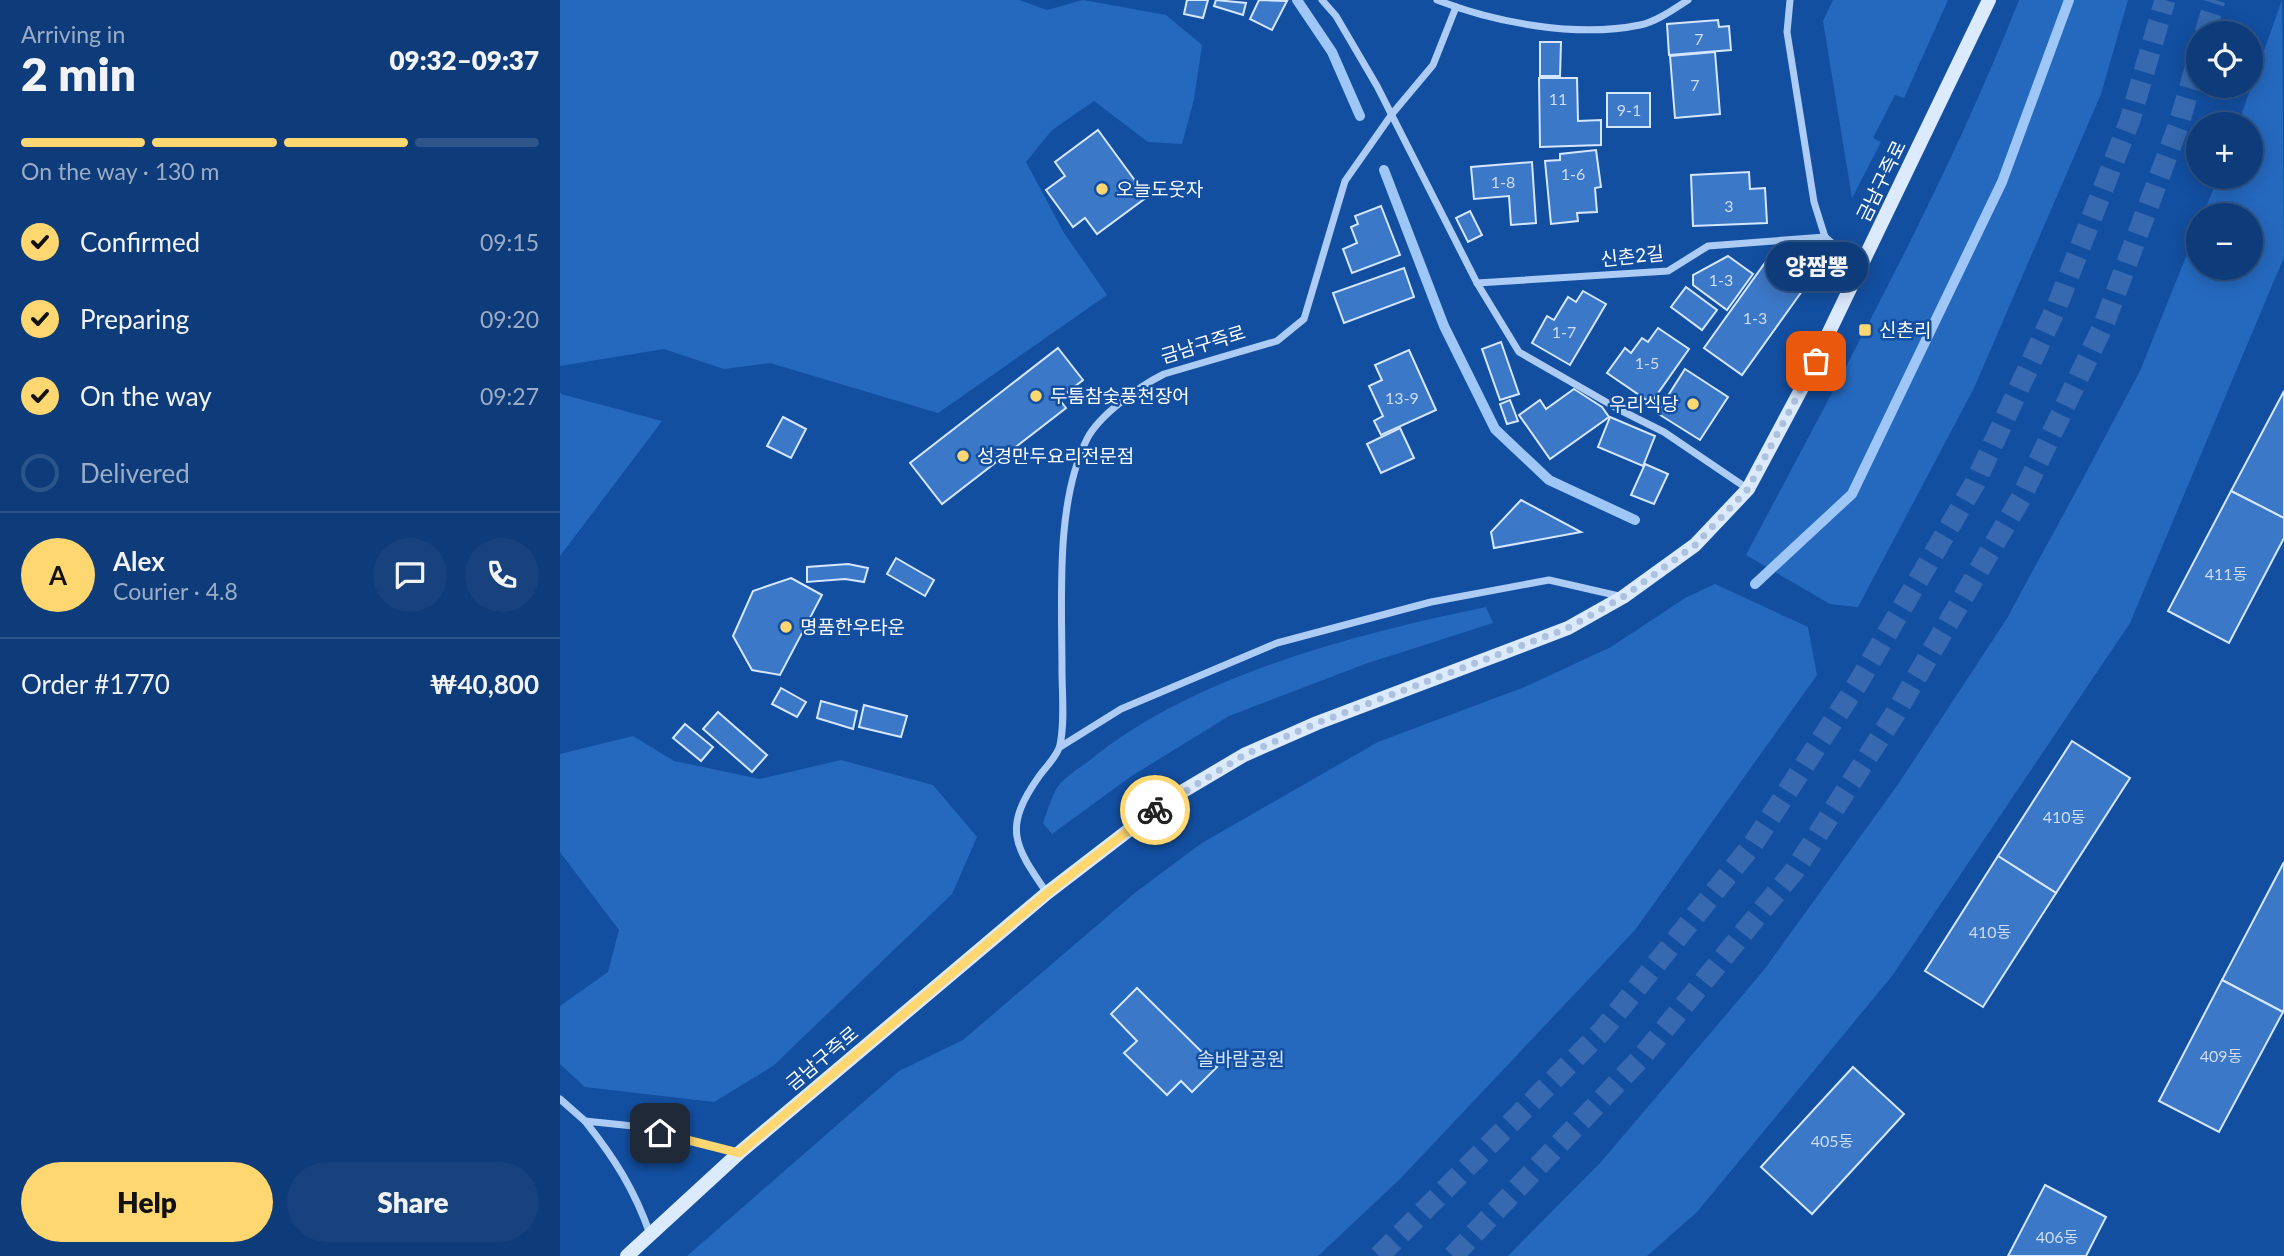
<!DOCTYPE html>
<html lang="en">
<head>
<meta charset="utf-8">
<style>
	body { margin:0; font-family:Lato,"Noto Sans KR",sans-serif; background:#17427e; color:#f1f3f6; height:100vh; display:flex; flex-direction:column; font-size:26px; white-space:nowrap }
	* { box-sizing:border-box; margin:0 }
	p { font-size:23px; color:#9badc6 }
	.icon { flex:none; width:38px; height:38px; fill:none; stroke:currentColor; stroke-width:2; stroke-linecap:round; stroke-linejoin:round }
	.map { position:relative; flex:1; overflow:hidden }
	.side { display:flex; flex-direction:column; background:#0e3b79; width:560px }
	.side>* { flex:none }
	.tools { position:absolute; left:1626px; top:21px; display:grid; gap:14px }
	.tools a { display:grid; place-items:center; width:77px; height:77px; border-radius:50%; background:#0e3b79; box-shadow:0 4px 18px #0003,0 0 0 2px #2e558a; font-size:35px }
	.pin { position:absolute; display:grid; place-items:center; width:60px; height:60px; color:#fff; margin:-30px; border-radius:14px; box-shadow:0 4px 10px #0006 }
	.courier { position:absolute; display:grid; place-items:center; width:70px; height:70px; margin:-35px; border:5px solid #ffd770; border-radius:50%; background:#fff; color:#222; box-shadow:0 2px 9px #0007 }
	.bubble { position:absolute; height:49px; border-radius:24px; background:#0e3b79; box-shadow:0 4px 18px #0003,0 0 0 2px #2e558a; font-size:23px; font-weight:800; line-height:49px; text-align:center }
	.overview em { font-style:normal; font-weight:800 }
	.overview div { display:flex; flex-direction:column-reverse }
	.overview { display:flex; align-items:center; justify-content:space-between; height:119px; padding:0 21px }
	h1 { font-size:46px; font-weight:800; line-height:52px }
	.bar { display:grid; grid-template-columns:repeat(4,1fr); gap:10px 7px; align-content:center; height:84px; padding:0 21px }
	.bar i { height:9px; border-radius:5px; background:#2e558a }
	.bar .on { background:#ffd770 }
	.bar p { grid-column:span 4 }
	.line { display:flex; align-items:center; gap:18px; padding:0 21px; border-top:2px solid #2e558a }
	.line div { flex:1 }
	.round { display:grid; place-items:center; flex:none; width:74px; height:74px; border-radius:37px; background:#17427e }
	ol { padding:0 21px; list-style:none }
	li { display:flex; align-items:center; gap:21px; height:77px }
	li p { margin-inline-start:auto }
	li .icon { padding:7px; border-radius:50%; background:#ffd770; color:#111; stroke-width:4 }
	li:last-child { color:#9badc6 }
	li i { width:38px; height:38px; border:4px solid #2e558a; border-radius:50% }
	.cta { display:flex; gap:14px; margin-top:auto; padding:14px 21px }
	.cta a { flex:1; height:80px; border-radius:42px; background:#ffd770; color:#111; font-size:28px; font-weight:800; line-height:80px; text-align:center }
	.cta a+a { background:#17427e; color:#f1f3f6 }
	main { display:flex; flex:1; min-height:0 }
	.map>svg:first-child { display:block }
	.green { fill:#2569bf }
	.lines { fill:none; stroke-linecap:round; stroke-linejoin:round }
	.stream { stroke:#9ec7f8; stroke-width:10 }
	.building { fill:#3c78c8; stroke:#d5e7fe; stroke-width:2 }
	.highway-tunnel { stroke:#3669af; stroke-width:21; stroke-dasharray:21 10; stroke-linecap:butt }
	.street { stroke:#acccf5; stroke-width:7 }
	.secondary { stroke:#dceafd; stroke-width:14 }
	.done { stroke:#acc1de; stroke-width:7; stroke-dasharray:0 12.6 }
	.route { stroke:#ffd770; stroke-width:9 }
	.poi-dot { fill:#ffd770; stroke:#134fa1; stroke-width:2.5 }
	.labels { text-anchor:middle; stroke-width:5; stroke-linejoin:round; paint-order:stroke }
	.number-label { font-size:16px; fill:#ceddf1 }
	.street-label { font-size:19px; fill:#fff; stroke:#134fa1 }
	.poi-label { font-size:19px; fill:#fff; stroke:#134fa1; text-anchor:start }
	.park-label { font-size:19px; fill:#d5e7fe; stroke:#134fa1 }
</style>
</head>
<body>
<main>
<section class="side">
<div class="overview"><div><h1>2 min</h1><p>Arriving in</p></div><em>09:32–09:37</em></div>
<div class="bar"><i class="on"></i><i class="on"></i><i class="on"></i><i></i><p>On the way · 130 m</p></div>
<ol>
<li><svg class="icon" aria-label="check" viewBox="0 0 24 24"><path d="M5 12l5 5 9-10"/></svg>Confirmed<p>09:15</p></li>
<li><svg class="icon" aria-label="check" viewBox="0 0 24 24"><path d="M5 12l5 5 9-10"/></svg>Preparing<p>09:20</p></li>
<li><svg class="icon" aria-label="check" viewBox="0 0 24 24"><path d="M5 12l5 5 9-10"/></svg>On the way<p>09:27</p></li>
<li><i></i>Delivered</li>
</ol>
<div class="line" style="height:126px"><b class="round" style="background:#ffd770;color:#111">A</b><div><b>Alex</b><p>Courier · 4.8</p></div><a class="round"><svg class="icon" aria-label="chat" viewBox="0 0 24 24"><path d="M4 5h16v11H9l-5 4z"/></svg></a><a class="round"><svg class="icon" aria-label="phone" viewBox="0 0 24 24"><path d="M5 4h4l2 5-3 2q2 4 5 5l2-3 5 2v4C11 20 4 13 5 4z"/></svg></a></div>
<div class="line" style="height:91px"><div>Order #1770</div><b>₩40,800</b></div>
<div class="cta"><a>Help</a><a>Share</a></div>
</section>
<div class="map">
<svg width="1724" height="1256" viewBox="0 0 1724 1256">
	<rect width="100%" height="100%" fill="#134fa1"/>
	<g class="green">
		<polygon points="0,0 459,0 487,10 523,0 606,15 642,45 634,99 622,144 588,142 534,101 492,130 466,162 504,233 547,295 378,413 210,363 164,369 104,349 0,366"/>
		<polygon points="1273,0 1388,0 1344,98 1335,95 1313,138 1321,142 1292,198 1263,21"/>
		<path d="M1459,0H1568L1541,94L1414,388L1298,607L1270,604L1186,555C1282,373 1384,191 1459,0Z"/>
		<polygon points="1722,0 1724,257 1570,623 1332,976 1137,1212 1087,1256 948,1256 1041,1162 1204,970 1339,783 1446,620 1519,486 1580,371 1638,227 1638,268 1690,268 1690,215 1643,215 1658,177 1690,177 1690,124 1678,124"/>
		<polygon points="0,391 1,394 102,421 0,556"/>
		<polygon points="1155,584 1248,627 1257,675 1075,930 840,1179 758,1256 127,1256 339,1071 403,1040 576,892 642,843 818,742 967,686 1051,647 1125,598"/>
		<path d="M926,607L933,623L805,664L669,716L570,777L492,834L483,823C487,812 491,798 497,788C504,777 520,768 530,760C634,675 796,634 926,607Z"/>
		<polygon points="73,736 114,761 200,779 281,760 373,785 417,837 392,894 213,1066 154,1102 25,1087 0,1064 0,1006 48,972 59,930 0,852 0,754"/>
	</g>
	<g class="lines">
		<g class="stream">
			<polyline points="737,0 772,52 800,116"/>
			<polyline points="824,170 884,326 935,429 989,480 1075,520"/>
			<polyline points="1195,584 1292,494 1442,182 1509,0"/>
		</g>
	</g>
	<g class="building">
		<polygon points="627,0 648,0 643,18 624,14"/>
		<polygon points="656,0 686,3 683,15 654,6"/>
		<polygon points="699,0 727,1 712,30 690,19"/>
		<polygon points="1158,20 1159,27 1169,26 1171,50 1109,55 1107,24"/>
		<polygon points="980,42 1001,42 1000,76 980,76"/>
		<polygon points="1155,52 1160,114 1115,118 1110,56"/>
		<polygon points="979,78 1017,78 1018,121 1041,120 1041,145 980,147"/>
		<rect x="1047" y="93" width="43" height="34"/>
		<polygon points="538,130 587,197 537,234 525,218 513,227 486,190 505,176 495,162"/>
		<polygon points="1036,150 1041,187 1035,188 1037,212 1017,213 1018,221 991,224 985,161 1000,160 1000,154"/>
		<polygon points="972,162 976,223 951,225 949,196 914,199 911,167"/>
		<polygon points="1189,172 1190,189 1205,188 1207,223 1133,226 1131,175"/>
		<polygon points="821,206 840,255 792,273 783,249 797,243 791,227 798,224 795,216"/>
		<polygon points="910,211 922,235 908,242 896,218"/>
		<polygon points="1168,256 1193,274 1167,310 1133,285 1133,275"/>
		<polygon points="1207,260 1245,287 1182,375 1144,348"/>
		<polygon points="844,268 854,297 784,323 773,293"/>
		<polygon points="1126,287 1157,310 1142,330 1111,307"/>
		<polygon points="1023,291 1046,304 1010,365 972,343 987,316 994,320 1008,297 1016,302"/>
		<polygon points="1098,328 1129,349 1091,403 1047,373 1065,348 1071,353 1082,338 1088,342"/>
		<polygon points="941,342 959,394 940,400 922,349"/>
		<polygon points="498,348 523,380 499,399 506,408 382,504 350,463"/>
		<polygon points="849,350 876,410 821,435 814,421 823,416 809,386 822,380 815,365"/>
		<polygon points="1125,369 1168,397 1140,440 1097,413"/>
		<polygon points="1014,389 1042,407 1049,417 990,459 959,415 980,400 986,409"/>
		<polygon points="1724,391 1724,518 1671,491"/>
		<polygon points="950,400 958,421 947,424 940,404"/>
		<polygon points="223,417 246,429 231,458 207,446"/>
		<polygon points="1050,417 1095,436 1083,466 1038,447"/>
		<polygon points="840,428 854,458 821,473 807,444"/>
		<polygon points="1085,464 1108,474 1094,504 1071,495"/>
		<polygon points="1671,491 1724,518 1724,538 1669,643 1608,611"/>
		<polygon points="961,500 1021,532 934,548 931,532"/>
		<polygon points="336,558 374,580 365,596 327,574"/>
		<polygon points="288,564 308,568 304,582 285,579 247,582 247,567"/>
		<polygon points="231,578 262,595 220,675 192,670 173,636 193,591"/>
		<polygon points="221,688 246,702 237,717 212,704"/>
		<polygon points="261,701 297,711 293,729 257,718"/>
		<polygon points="304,705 347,716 341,737 299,727"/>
		<polygon points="158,712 207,755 192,772 143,729"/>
		<polygon points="125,724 153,747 141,761 113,738"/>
		<polygon points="1512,741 1570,778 1496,893 1438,856"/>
		<polygon points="1438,856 1496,893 1423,1007 1365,971"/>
		<polygon points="1724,862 1724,1009 1723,1012 1662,980"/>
		<polygon points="1662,980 1723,1012 1659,1132 1599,1101"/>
		<polygon points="577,988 657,1067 632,1092 621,1081 607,1095 564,1053 577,1041 551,1014"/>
		<polygon points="1293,1067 1344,1114 1252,1214 1201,1167"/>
		<polygon points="1485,1185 1546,1217 1526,1256 1448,1256"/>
	</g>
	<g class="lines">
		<g class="highway-tunnel">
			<polyline points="1645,33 1655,0"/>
			<polyline points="819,1256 1042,1031 1193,844 1298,683 1415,483 1497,306 1570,120 1605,0"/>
			<polyline points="893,1256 1080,1059 1235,870 1335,714 1461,498 1544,324 1619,124 1638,58"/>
		</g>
		<g class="street">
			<polyline points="762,0 776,16 817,86 917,283 959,352 1060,410 1104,432 1188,489"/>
			<path d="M877,0C936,23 1017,38 1080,25C1096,22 1114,9 1128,0"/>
			<polyline points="1230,0 1227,32 1254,202 1265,237 1301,268"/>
			<polyline points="917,283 1108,271 1148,246 1265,237"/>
			<polyline points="500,747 561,709 717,643 871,602 989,580 1059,596"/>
			<path d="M487,893C454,845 442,828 480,775C486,767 498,755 500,745C505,722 502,694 502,670C502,600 495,503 527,439C539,415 580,386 604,374L717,341L744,319L785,181L832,114L873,65L896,7"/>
			<polyline points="0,1099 25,1121"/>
			<path d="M90,1234C74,1189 55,1159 25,1121L73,1126L178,1153"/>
		</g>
		<polyline class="secondary" points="67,1256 179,1153 487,893 608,800 684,755 757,723 1008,628 1063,597 1135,545 1188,489 1244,384 1429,0"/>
	</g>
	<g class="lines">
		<polyline class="done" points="595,810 684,755 757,723 1008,628 1063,597 1135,545 1188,489 1256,361"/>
		<polyline class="route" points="100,1133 179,1153 486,894 595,810"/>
	</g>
	<g class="poi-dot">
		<circle cx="542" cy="189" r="7"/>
		<rect x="1298" y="323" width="14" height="14" rx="3.5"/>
		<circle cx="476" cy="396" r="7"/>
		<circle cx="1133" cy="404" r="7"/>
		<circle cx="403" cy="456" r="7"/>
		<circle cx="226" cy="627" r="7"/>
	</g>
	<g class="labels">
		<g class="number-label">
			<text x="1139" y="45">7</text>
			<text x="1135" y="91">7</text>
			<text x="998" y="105">11</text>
			<text x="1069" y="116">9-1</text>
			<text x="1013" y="180">1-6</text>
			<text x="943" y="188">1-8</text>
			<text x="1169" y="212">3</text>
			<text x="1161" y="286">1-3</text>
			<text x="1195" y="324">1-3</text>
			<text x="1004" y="338">1-7</text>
			<text x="1087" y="369">1-5</text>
			<text x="842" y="404">13-9</text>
			<text x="1666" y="580">411동</text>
			<text x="1504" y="823">410동</text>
			<text x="1430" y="938">410동</text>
			<text x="1661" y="1062">409동</text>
			<text x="1272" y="1147">405동</text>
			<text x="1497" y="1243">406동</text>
		</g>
		<g class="street-label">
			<text transform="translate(1321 181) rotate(-64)" y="7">금남구즉로</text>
			<text transform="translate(1072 256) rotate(-6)" y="7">신촌2길</text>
			<text transform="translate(643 344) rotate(-17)" y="7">금남구즉로</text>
			<text transform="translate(262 1058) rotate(-40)" y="7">금남구즉로</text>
		</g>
		<g class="poi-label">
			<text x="556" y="196">오늘도웃자</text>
			<text x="1319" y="337">신촌리</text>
			<text x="490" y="403">두툼참숯풍천장어</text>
			<text x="1119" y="411" text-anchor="end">우리식당</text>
			<text x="417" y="463">성경만두요리전문점</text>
			<text x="240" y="634">명품한우타운</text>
		</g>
		<g class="park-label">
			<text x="681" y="1066">솔바람공원</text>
		</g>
	</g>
</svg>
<div class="tools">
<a><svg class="icon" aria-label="locate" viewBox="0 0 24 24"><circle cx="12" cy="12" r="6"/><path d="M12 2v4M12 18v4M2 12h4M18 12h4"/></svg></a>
<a>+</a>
<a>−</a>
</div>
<div class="pin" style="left:1256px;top:361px;background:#ea580c"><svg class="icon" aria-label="bag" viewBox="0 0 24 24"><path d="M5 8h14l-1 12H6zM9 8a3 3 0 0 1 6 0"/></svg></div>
<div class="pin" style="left:100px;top:1133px;background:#1f2937"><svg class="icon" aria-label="home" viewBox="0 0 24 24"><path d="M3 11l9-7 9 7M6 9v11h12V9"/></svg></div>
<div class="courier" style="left:595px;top:810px"><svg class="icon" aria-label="bike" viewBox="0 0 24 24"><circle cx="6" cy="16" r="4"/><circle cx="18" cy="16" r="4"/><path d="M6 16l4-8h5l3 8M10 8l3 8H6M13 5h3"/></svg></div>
<div class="bubble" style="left:1206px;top:242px;width:102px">양짬뽕</div>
</div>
</main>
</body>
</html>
